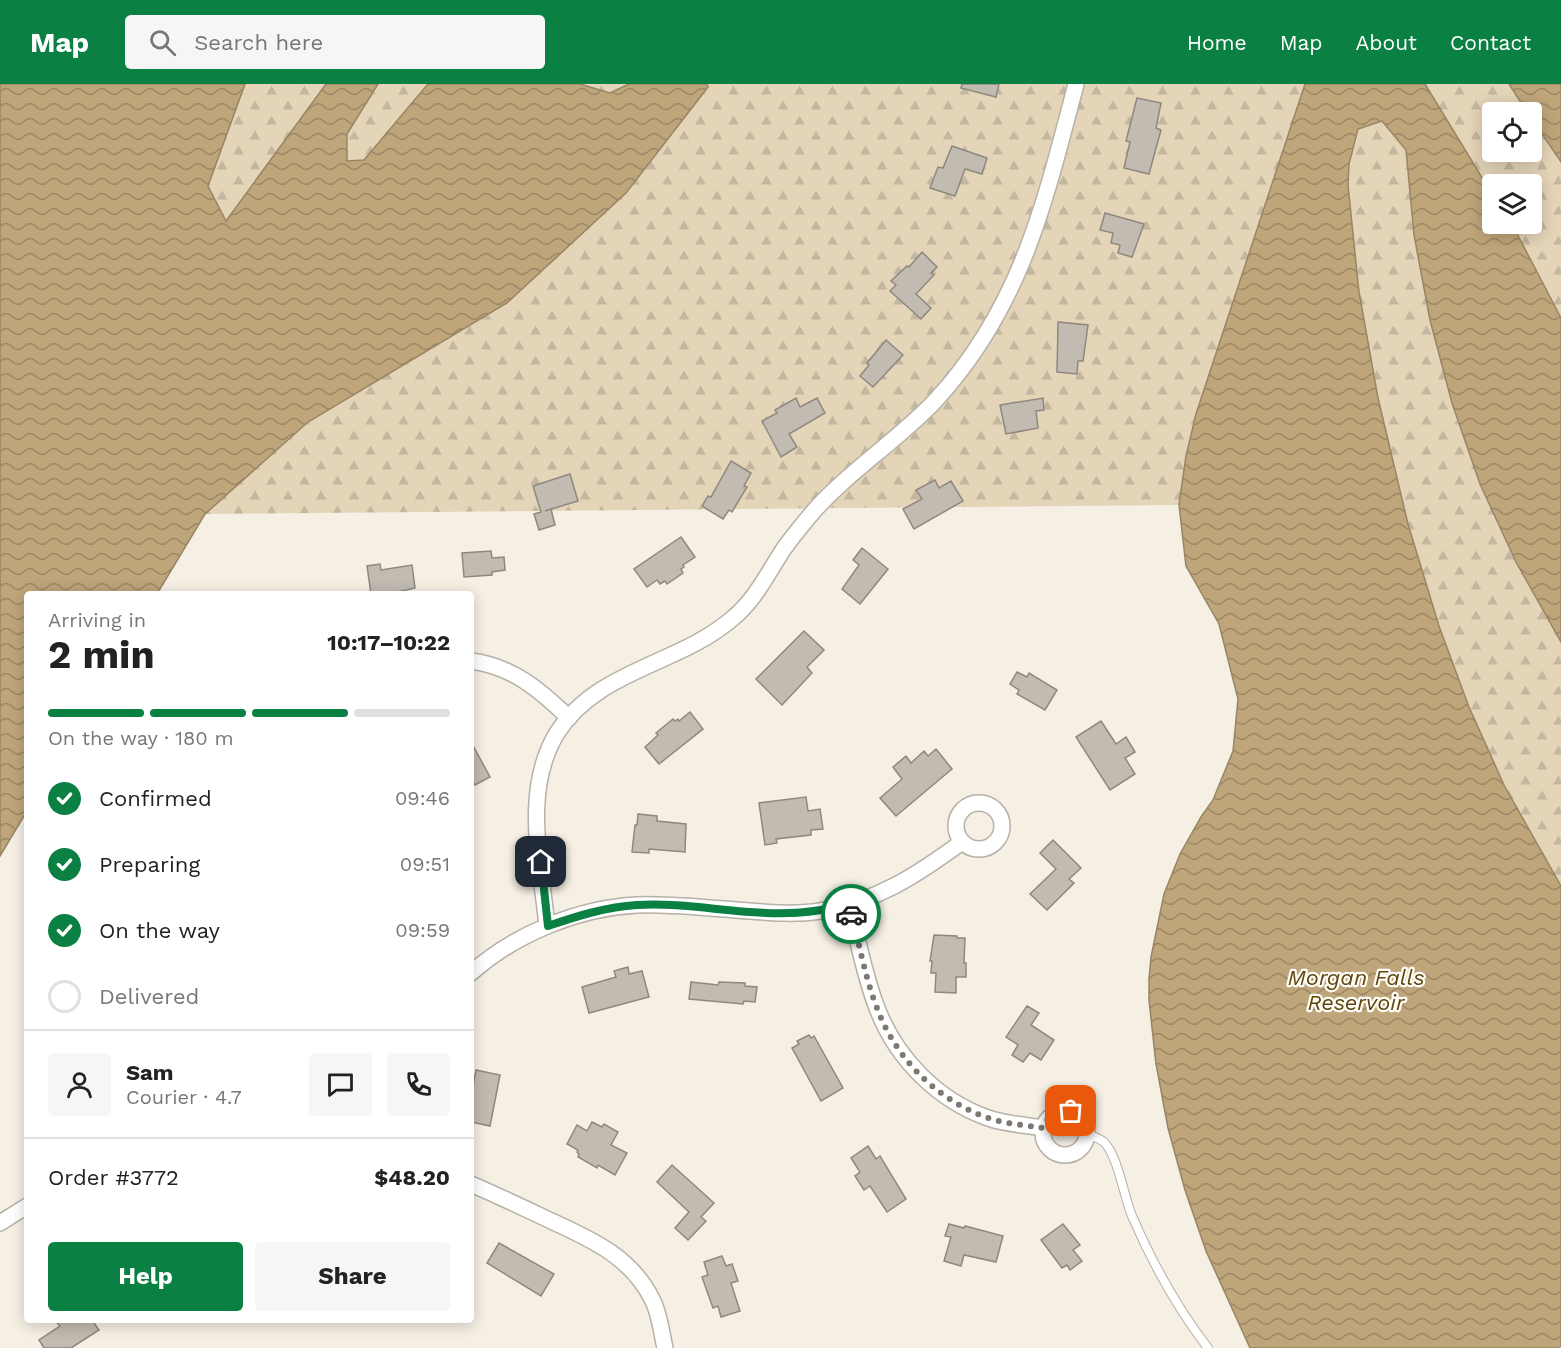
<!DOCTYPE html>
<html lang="en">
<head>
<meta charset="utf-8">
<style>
	body { margin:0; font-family:"Work Sans",sans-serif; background:#f6f6f6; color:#222; height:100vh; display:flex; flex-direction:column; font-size:22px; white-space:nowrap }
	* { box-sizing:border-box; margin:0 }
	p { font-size:20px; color:#767676 }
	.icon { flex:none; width:33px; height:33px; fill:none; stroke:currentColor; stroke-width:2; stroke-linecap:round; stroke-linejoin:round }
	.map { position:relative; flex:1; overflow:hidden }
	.drawer { position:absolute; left:24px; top:507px; width:450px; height:732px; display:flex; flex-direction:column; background:#fff; border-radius:6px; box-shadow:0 3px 15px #0003 }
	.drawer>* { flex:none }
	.tools { position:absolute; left:1482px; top:18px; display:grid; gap:12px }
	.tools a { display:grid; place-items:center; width:60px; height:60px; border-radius:6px; background:#fff; box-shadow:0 3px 15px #0003; font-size:30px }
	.pin { position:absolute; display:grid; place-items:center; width:51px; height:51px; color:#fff; margin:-26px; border-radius:12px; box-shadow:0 3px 9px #0006 }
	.courier { position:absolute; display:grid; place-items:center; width:60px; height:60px; margin:-30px; border:4px solid #0b8043; border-radius:50%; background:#fff; color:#222; box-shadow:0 2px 8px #0007 }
	.headline em { font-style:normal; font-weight:700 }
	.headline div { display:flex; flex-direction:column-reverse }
	.headline { display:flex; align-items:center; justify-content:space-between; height:102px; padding:0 24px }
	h1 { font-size:39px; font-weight:700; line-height:45px }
	.bar { display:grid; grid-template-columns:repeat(4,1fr); gap:9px 6px; align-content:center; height:72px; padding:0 24px }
	.bar i { height:8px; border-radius:4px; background:#e0e0e0 }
	.bar .active { background:#0b8043 }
	.bar p { grid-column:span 4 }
	.line { display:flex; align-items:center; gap:15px; padding:0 24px; border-top:2px solid #e0e0e0 }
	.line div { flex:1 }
	.round { display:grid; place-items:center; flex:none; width:63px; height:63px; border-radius:6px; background:#f6f6f6 }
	ol { padding:0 24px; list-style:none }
	li { display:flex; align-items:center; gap:18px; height:66px }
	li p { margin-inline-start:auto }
	li .icon { padding:6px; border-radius:50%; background:#0b8043; color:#fff; stroke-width:4 }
	li:last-child { color:#767676 }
	li i { width:33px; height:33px; border:3px solid #e0e0e0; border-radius:50% }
	.cta { display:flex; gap:12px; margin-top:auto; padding:12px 24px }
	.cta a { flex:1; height:69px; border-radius:6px; background:#0b8043; color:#fff; font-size:24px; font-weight:700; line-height:69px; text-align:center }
	.cta a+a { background:#f6f6f6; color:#222 }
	header { display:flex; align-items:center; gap:36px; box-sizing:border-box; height:84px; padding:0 30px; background:#0b8043; color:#fff }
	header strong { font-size:28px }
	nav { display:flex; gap:33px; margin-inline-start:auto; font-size:21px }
	.search { width:420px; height:54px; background:#f6f6f6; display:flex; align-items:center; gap:15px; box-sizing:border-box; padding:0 21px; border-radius:6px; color:#767676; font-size:22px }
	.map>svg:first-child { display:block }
	.forest { fill:url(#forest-firs) }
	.water { fill:url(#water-waves); stroke:#988565; stroke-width:1.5 }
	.building { fill:#c1bbb1; stroke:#8e887f; stroke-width:1.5 }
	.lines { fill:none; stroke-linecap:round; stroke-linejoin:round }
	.service-casing { stroke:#b7b1a7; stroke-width:10 }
	.minor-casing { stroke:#b7b1a7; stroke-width:18 }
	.service { stroke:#fff; stroke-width:8 }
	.minor { stroke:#fff; stroke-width:15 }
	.done { stroke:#7d7972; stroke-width:6; stroke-dasharray:0 10.8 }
	.route { stroke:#0b8043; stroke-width:8 }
	.labels { text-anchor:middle; stroke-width:4.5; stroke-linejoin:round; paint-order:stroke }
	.water-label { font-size:22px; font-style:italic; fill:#5f450e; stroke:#fffdf8 }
</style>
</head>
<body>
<header>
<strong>Map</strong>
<div class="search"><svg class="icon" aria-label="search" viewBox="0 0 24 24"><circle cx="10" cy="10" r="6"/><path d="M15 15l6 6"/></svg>Search here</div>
<nav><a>Home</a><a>Map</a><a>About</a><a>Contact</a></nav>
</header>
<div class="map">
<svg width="1561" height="1264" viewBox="0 0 1561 1264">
	<defs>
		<pattern id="forest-firs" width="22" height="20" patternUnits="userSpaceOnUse" patternTransform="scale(1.5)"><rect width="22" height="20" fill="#e4d4b8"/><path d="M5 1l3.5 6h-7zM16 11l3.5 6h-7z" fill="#c4b79f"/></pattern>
		<pattern id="water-waves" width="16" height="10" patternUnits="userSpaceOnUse" patternTransform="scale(1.5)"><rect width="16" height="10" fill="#bfa57a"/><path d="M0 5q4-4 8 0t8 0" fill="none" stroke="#9c8765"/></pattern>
	</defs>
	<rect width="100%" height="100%" fill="#f5efe4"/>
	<g class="forest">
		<polygon points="245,0 326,0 226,137 208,102"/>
		<polygon points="378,0 428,0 364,76 347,77 347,50"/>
		<polygon points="580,0 629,0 610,9"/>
		<polygon points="707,0 1305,0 1196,330 1186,372 1179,421 205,430 308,338 507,219 708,4"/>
		<polygon points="1425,0 1509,0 1527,28 1492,28 1492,68 1532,68 1532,36 1561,78 1561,234 1512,140 1532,140 1532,100 1492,100 1492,110"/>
		<polygon points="1382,37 1406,65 1414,151 1430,236 1452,319 1480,400 1516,478 1561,558 1561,802 1504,701 1469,623 1439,543 1408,440 1378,314 1359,208 1348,101 1349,80 1358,45"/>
	</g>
	<g class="water">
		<polygon points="0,0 245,0 208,102 226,137 326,0 378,0 347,50 347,77 364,76 428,0 580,0 610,9 629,0 707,0 708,3 626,109 507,219 308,338 205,430 157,510 27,510 27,727 0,772"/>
		<polygon points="1305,0 1425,0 1492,110 1492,140 1512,140 1561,234 1561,558 1516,478 1480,400 1452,319 1430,236 1414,151 1406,66 1382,37 1358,45 1349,80 1348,101 1359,208 1378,314 1408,440 1439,542 1469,623 1504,701 1561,802 1561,1262 1558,1264 1250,1264 1206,1167 1185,1106 1168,1044 1156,980 1149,916 1149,895 1151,873 1164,810 1180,770 1201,733 1213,716 1233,667 1238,615 1219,540 1186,482 1179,421 1186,372 1196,330"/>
		<polygon points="1509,0 1561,0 1561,78 1532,35 1532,28 1527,28"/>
	</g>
	<g class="building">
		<polygon points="962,0 999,0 996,13 961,4"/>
		<polygon points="1137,14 1161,19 1156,44 1161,46 1149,90 1124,84 1130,58 1126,57"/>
		<polygon points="952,62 987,74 982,90 965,85 955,112 930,104 938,83 943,84"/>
		<polygon points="1105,129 1144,140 1132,173 1118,169 1120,161 1111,159 1113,149 1100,146"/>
		<polygon points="922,168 937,183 931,189 934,191 916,210 931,224 921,235 890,207 896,201 891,197 907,182 909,183"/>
		<polygon points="1058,238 1088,241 1083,277 1078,277 1077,290 1057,288"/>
		<polygon points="886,256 903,271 873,303 860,292 869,281 867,279"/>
		<polygon points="796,314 800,323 817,314 825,329 789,350 797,363 781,373 762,337 777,329 775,326"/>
		<polygon points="1043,314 1044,326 1036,327 1038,344 1006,350 1000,321"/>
		<polygon points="731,377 751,389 744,402 747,403 732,428 729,426 723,435 702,422 708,412 711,413"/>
		<polygon points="570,390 578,417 545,427 551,425 555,441 539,446 534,430 541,428 533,402"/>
		<polygon points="935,396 939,404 951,397 963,417 914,445 903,425 922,415 916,406"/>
		<polygon points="681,453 695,473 683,481 684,483 681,485 683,489 667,500 665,497 660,500 657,496 647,503 634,485"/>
		<polygon points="862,464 888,485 860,520 842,505 859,481 853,476"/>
		<polygon points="491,467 492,474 504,473 505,486 492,488 492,491 464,493 462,469"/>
		<polygon points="380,480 381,486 412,481 415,504 389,510 371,510 367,482"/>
		<polygon points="804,547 824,566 807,583 812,589 782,621 756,595"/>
		<polygon points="1017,588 1027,593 1029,589 1057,606 1045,626 1017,610 1019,606 1010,600"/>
		<polygon points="690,628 703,645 659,680 645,663 658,651 656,649 673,635 675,637 678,635 679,637"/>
		<polygon points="1101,637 1116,660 1126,653 1135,668 1125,674 1135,690 1110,706 1076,653"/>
		<polygon points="471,658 490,693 475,701 471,693"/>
		<polygon points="936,665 952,685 896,732 880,714 902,695 893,683 906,672 911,679 924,667 928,672"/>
		<polygon points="806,713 808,727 820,725 823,745 811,746 811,751 776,755 777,759 765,761 759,719"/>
		<polygon points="638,730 657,732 657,737 686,740 685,768 649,765 649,769 632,768 635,741 637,741"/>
		<polygon points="1053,756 1081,784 1069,795 1074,799 1047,826 1030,810 1056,785 1040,769"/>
		<polygon points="934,851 957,852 957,854 965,854 964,879 966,879 966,893 956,893 956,909 935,908 936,889 931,889 932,877 930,877"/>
		<polygon points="628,883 629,890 642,887 649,913 589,929 582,903 616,893 614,887"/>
		<polygon points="691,898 718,901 719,898 745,899 745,902 757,903 755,918 744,917 743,920 689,915"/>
		<polygon points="1027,922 1039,929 1031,941 1054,956 1041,976 1030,969 1023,978 1012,971 1018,961 1006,953"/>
		<polygon points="809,951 811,954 814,952 843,1004 821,1017 792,964 799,960 797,957"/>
		<polygon points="476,986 500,991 490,1042 471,1038 471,1013"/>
		<polygon points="592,1038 602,1043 604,1040 618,1048 611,1061 627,1069 615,1091 598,1081 597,1084 578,1073 579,1070 577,1068 578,1066 567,1060 577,1041 587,1047"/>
		<polygon points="868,1062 876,1075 880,1072 906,1115 887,1128 870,1102 864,1106 855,1092 860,1088 851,1074"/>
		<polygon points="672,1081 714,1119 701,1133 706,1137 688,1156 675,1144 689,1128 657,1098"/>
		<polygon points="949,1140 964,1144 965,1142 1003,1152 996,1178 964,1171 961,1182 944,1177 951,1153 945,1152"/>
		<polygon points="1063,1140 1080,1161 1073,1166 1082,1177 1070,1186 1067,1181 1062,1184 1041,1156"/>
		<polygon points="499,1159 554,1190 541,1212 487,1179"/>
		<polygon points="722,1172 726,1182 732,1180 738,1197 731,1199 740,1227 721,1233 718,1222 713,1224 702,1193 708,1191 704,1178"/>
		<polygon points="55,1236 92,1236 99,1246 71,1264 44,1264 39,1256 60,1242"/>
	</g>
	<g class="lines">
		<defs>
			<path id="service" d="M1087,1049C1092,1052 1100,1055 1104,1058C1118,1072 1124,1113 1132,1132C1152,1178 1177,1224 1208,1264"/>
			<g id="minor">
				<path d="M471,577C512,582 540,606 569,634"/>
				<circle cx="979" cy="742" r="23"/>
				<path d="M849,821C858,855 864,891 877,924C896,974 937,1016 988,1034C1005,1040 1025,1041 1043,1044"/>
				<path d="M547,842C541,780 522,706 557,649C598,585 679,581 733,534C755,516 768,489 783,466C792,453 803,440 813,428C849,387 897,357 935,317C1021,224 1045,118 1076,0"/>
				<path d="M471,889C515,850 578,824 637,821C666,820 695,823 724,825C756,827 788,832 820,827C876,818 917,791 962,758"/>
				<circle cx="1065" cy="1049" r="22"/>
				<path d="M471,1100C496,1111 522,1123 547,1135C588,1154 630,1171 652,1215C660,1230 661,1247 665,1264"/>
				<polyline points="0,1139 27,1122"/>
			</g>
		</defs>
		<use href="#service" class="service-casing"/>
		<use href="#minor" class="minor-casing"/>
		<use href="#service" class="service"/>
		<use href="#minor" class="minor"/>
	</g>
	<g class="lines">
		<path class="done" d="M851,830C860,861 865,894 877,924C896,975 937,1016 988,1034C1005,1040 1025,1041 1043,1044C1048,1031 1057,1025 1071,1027"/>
		<path class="route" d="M541,778L548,842C577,832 606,823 637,821C688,818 739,831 789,829C810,829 829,825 849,821L851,830"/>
	</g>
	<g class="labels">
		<g class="water-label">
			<text x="1356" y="901">Morgan Falls<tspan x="1356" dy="25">Reservoir</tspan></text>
		</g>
	</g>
</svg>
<div class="tools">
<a><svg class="icon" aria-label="locate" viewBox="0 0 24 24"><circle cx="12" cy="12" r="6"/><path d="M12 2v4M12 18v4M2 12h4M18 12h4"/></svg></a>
<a><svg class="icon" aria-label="layers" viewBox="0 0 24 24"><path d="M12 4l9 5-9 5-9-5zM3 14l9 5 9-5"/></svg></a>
</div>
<div class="pin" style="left:1071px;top:1027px;background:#ea580c"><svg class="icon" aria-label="bag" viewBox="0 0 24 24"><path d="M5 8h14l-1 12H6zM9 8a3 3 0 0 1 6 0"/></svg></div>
<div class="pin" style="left:541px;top:778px;background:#1f2937"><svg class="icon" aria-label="home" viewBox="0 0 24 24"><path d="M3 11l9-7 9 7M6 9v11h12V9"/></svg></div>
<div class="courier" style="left:851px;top:830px"><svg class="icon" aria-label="car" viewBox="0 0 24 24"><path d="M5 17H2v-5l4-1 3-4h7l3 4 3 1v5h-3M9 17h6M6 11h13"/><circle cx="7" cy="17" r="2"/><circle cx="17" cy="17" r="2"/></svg></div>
<section class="drawer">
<div class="headline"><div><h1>2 min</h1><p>Arriving in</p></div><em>10:17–10:22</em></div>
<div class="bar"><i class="active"></i><i class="active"></i><i class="active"></i><i></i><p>On the way · 180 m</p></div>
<ol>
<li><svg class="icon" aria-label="check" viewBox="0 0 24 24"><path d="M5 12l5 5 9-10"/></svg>Confirmed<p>09:46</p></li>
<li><svg class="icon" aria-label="check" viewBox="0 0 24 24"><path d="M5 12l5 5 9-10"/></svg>Preparing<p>09:51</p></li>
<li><svg class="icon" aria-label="check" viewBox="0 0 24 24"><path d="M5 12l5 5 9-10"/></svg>On the way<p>09:59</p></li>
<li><i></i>Delivered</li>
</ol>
<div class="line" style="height:108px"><a class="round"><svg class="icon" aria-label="person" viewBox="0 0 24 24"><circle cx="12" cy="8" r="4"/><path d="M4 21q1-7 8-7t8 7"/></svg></a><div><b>Sam</b><p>Courier · 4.7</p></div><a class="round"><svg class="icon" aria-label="chat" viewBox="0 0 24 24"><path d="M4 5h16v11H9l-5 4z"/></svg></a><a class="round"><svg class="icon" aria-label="phone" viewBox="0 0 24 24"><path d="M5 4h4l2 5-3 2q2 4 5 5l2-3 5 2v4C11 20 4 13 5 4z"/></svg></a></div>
<div class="line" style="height:78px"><div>Order #3772</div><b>$48.20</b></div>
<div class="cta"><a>Help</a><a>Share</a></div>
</section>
</div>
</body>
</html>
